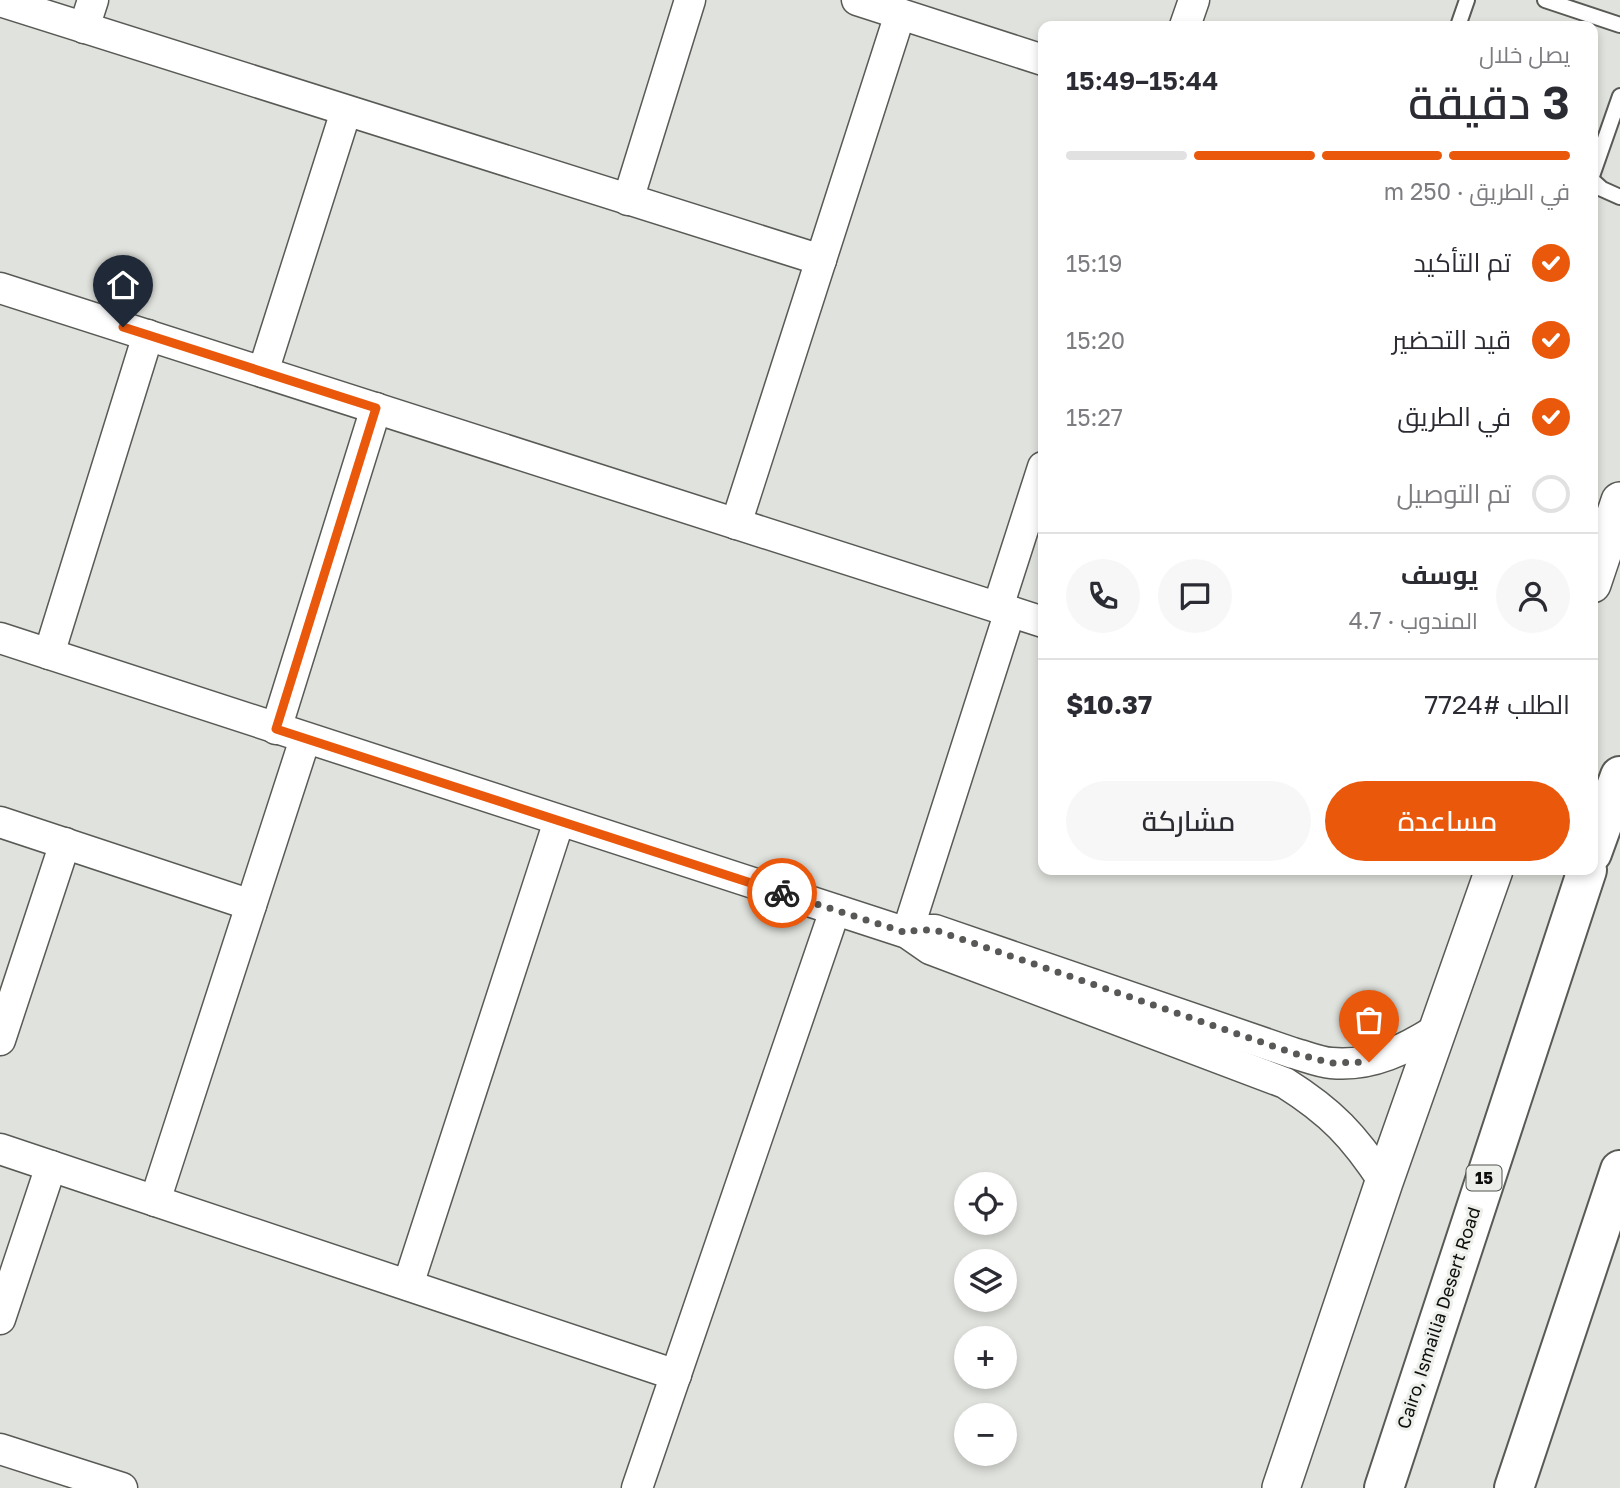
<!DOCTYPE html>
<html lang="ar">
<head>
<meta charset="utf-8">
<style>
	body { margin:0; font-family:"Golos Text",Cairo,sans-serif; background:#f7f7f7; color:#2b2b33; direction:rtl; height:100vh; display:flex; flex-direction:column; font-size:26px; white-space:nowrap }
	* { box-sizing:border-box; margin:0 }
	p { font-size:23px; color:#7c7c81 }
	.icon { flex:none; width:38px; height:38px; fill:none; stroke:currentColor; stroke-width:2; stroke-linecap:round; stroke-linejoin:round }
	.map { position:relative; flex:1; overflow:hidden; direction:ltr }
	.details { position:absolute; left:1038px; top:21px; width:560px; height:854px; display:flex; flex-direction:column; background:#fff; border-radius:14px; box-shadow:0 4px 10px #0003; direction:rtl }
	.details>* { flex:none }
	.buttons { position:absolute; left:954px; top:1172px; display:grid; gap:14px }
	.buttons a { display:grid; place-items:center; width:63px; height:63px; border-radius:50%; background:#fff; box-shadow:0 4px 10px #0003; font-size:35px }
	.pin { position:absolute; display:grid; place-items:center; width:60px; height:60px; color:#fff; margin:-72px -30px; border-radius:50% 50% 50% 0; rotate:-45deg; box-shadow:0 0 7px #0007 }
	.pin .icon { rotate:45deg }
	.courier { position:absolute; display:grid; place-items:center; width:70px; height:70px; margin:-35px; border:5px solid #ea580c; border-radius:50%; background:#fff; color:#222; box-shadow:0 2px 9px #0007 }
	.overview em { font-style:normal; font-weight:600 }
	.overview div { display:flex; flex-direction:column-reverse }
	.overview { display:flex; align-items:center; justify-content:space-between; height:119px; padding:0 28px }
	h1 { font-size:46px; font-weight:600; line-height:52px }
	.bar { display:grid; grid-template-columns:repeat(4,1fr); gap:10px 7px; align-content:center; height:84px; padding:0 28px }
	.bar i { height:9px; border-radius:5px; background:#e1e1e2 }
	.bar .active { background:#ea580c }
	.bar p { grid-column:span 4 }
	.line { display:flex; align-items:center; gap:18px; padding:0 28px; border-top:2px solid #e1e1e2 }
	.line div { flex:1 }
	.round { display:grid; place-items:center; flex:none; width:74px; height:74px; border-radius:37px; background:#f7f7f7 }
	ol { padding:0 28px; list-style:none }
	li { display:flex; align-items:center; gap:21px; height:77px }
	li p { margin-inline-start:auto }
	li .icon { padding:7px; border-radius:50%; background:#ea580c; color:#fff; stroke-width:4 }
	li:last-child { color:#7c7c81 }
	li i { width:38px; height:38px; border:4px solid #e1e1e2; border-radius:50% }
	.action { display:flex; gap:14px; margin-top:auto; padding:14px 28px }
	.action a { flex:1; height:80px; border-radius:42px; background:#ea580c; color:#fff; font-size:28px; font-weight:600; line-height:80px; text-align:center }
	.action a+a { background:#f7f7f7; color:#2b2b33 }
	.map>svg:first-child { display:block }
	.lines { fill:none; stroke-linecap:round; stroke-linejoin:round }
	.service-casing { stroke:#585a56; stroke-width:18 }
	.minor-casing { stroke:#585a56; stroke-width:33 }
	.tertiary-casing { stroke:#585a56; stroke-width:40 }
	.trunk-casing { stroke:#585a56; stroke-width:42 }
	.service { stroke:#fff; stroke-width:14 }
	.minor { stroke:#fff; stroke-width:30 }
	.tertiary { stroke:#fff; stroke-width:37 }
	.trunk { stroke:#fff; stroke-width:38 }
	.done { stroke:#585956; stroke-width:7; stroke-dasharray:0 12.6 }
	.route { stroke:#ea580c; stroke-width:9 }
	.labels { text-anchor:middle; stroke-width:6; stroke-linejoin:round; paint-order:stroke }
	.shield { fill:#edefea; stroke:#51524f; stroke-width:2 }
	.shield-label { font-size:16px; font-weight:bold; fill:#0e0f0d }
	.street-label { font-size:18px; fill:#0e0f0d; stroke:#edefea }
</style>
</head>
<body>
<div class="map">
<svg width="1620" height="1488" viewBox="0 0 1620 1488">
	<rect width="100%" height="100%" fill="#e0e2dd"/>
	<g class="lines">
		<defs>
			<g id="service">
				<polyline points="1545,0 1620,25"/>
				<polyline points="1458,26 1467,0"/>
				<polyline points="1592,176 1620,96"/>
				<polyline points="1592,180 1602,189 1620,197"/>
			</g>
			<g id="minor">
				<polyline points="857,0 1043,60"/>
				<polyline points="0,1 821,260"/>
				<polyline points="1185,26 1194,0"/>
				<polyline points="84,28 93,0"/>
				<polyline points="628,200 690,0"/>
				<polyline points="0,288 1043,622"/>
				<polyline points="263,372 346,111"/>
				<polyline points="736,524 900,14"/>
				<polyline points="998,607 1043,467"/>
				<path d="M0,638L907,933L930,949L1285,1083C1331,1112 1354,1136 1384,1182"/>
				<polyline points="49,654 148,335"/>
				<polyline points="276,729 376,408"/>
				<polyline points="0,822 251,905"/>
				<path d="M924,930H935L1293,1053C1305,1056 1319,1062 1331,1063C1372,1067 1406,1049 1439,1028"/>
				<polyline points="907,933 1010,611"/>
				<polyline points="0,1040 65,843"/>
				<polyline points="0,1149 676,1375"/>
				<polyline points="155,1201 305,739"/>
				<polyline points="408,1285 559,821"/>
				<polyline points="0,1319 51,1166"/>
				<polyline points="0,1449 122,1488"/>
				<polyline points="637,1488 835,910"/>
			</g>
			<g id="tertiary">
				<polyline points="1592,584 1620,501"/>
				<polyline points="1281,1488 1384,1182 1494,870"/>
			</g>
			<g id="trunk">
				<polyline points="1592,853 1620,776"/>
				<polyline points="1384,1488 1587,870"/>
				<polyline points="1514,1488 1620,1170"/>
			</g>
		</defs>
		<use href="#service" class="service-casing"/>
		<use href="#minor" class="minor-casing"/>
		<use href="#tertiary" class="tertiary-casing"/>
		<use href="#trunk" class="trunk-casing"/>
		<use href="#service" class="service"/>
		<use href="#minor" class="minor"/>
		<use href="#tertiary" class="tertiary"/>
		<use href="#trunk" class="trunk"/>
	</g>
	<g class="lines">
		<polyline class="done" points="782,893 907,933 916,930 935,930 1293,1053 1331,1063 1369,1062"/>
		<polyline class="route" points="123,327 376,408 276,729 782,893"/>
	</g>
	<g class="labels">
		<rect class="shield" x="1466.5" y="1165.5" width="35" height="25" rx="5"/>
		<g class="shield-label">
			<text x="1484" y="1184">15</text>
		</g>
		<g class="street-label">
			<text transform="translate(1439 1318) rotate(-72)" y="6">Cairo, Ismailia Desert Road</text>
		</g>
	</g>
</svg>
<div class="buttons">
<a><svg class="icon" aria-label="locate" viewBox="0 0 24 24"><circle cx="12" cy="12" r="6"/><path d="M12 2v4M12 18v4M2 12h4M18 12h4"/></svg></a>
<a><svg class="icon" aria-label="layers" viewBox="0 0 24 24"><path d="M12 4l9 5-9 5-9-5zM3 14l9 5 9-5"/></svg></a>
<a>+</a>
<a>−</a>
</div>
<div class="pin" style="left:1369px;top:1062px;background:#ea580c"><svg class="icon" aria-label="bag" viewBox="0 0 24 24"><path d="M5 8h14l-1 12H6zM9 8a3 3 0 0 1 6 0"/></svg></div>
<div class="pin" style="left:123px;top:327px;background:#1f2937"><svg class="icon" aria-label="home" viewBox="0 0 24 24"><path d="M3 11l9-7 9 7M6 9v11h12V9"/></svg></div>
<div class="courier" style="left:782px;top:893px"><svg class="icon" aria-label="bike" viewBox="0 0 24 24"><circle cx="6" cy="16" r="4"/><circle cx="18" cy="16" r="4"/><path d="M6 16l4-8h5l3 8M10 8l3 8H6M13 5h3"/></svg></div>
<section class="details">
<div class="overview"><div><h1>3 دقيقة</h1><p>يصل خلال</p></div><em>15:44–15:49</em></div>
<div class="bar"><i class="active"></i><i class="active"></i><i class="active"></i><i></i><p>في الطريق · 250 m</p></div>
<ol>
<li><svg class="icon" aria-label="check" viewBox="0 0 24 24"><path d="M5 12l5 5 9-10"/></svg>تم التأكيد<p>15:19</p></li>
<li><svg class="icon" aria-label="check" viewBox="0 0 24 24"><path d="M5 12l5 5 9-10"/></svg>قيد التحضير<p>15:20</p></li>
<li><svg class="icon" aria-label="check" viewBox="0 0 24 24"><path d="M5 12l5 5 9-10"/></svg>في الطريق<p>15:27</p></li>
<li><i></i>تم التوصيل</li>
</ol>
<div class="line" style="height:126px"><a class="round"><svg class="icon" aria-label="person" viewBox="0 0 24 24"><circle cx="12" cy="8" r="4"/><path d="M4 21q1-7 8-7t8 7"/></svg></a><div><b>يوسف</b><p>المندوب · 4.7</p></div><a class="round"><svg class="icon" aria-label="chat" viewBox="0 0 24 24"><path d="M4 5h16v11H9l-5 4z"/></svg></a><a class="round"><svg class="icon" aria-label="phone" viewBox="0 0 24 24"><path d="M5 4h4l2 5-3 2q2 4 5 5l2-3 5 2v4C11 20 4 13 5 4z"/></svg></a></div>
<div class="line" style="height:91px"><div>الطلب #7724</div><b>$10.37</b></div>
<div class="action"><a>مساعدة</a><a>مشاركة</a></div>
</section>
</div>
</body>
</html>
